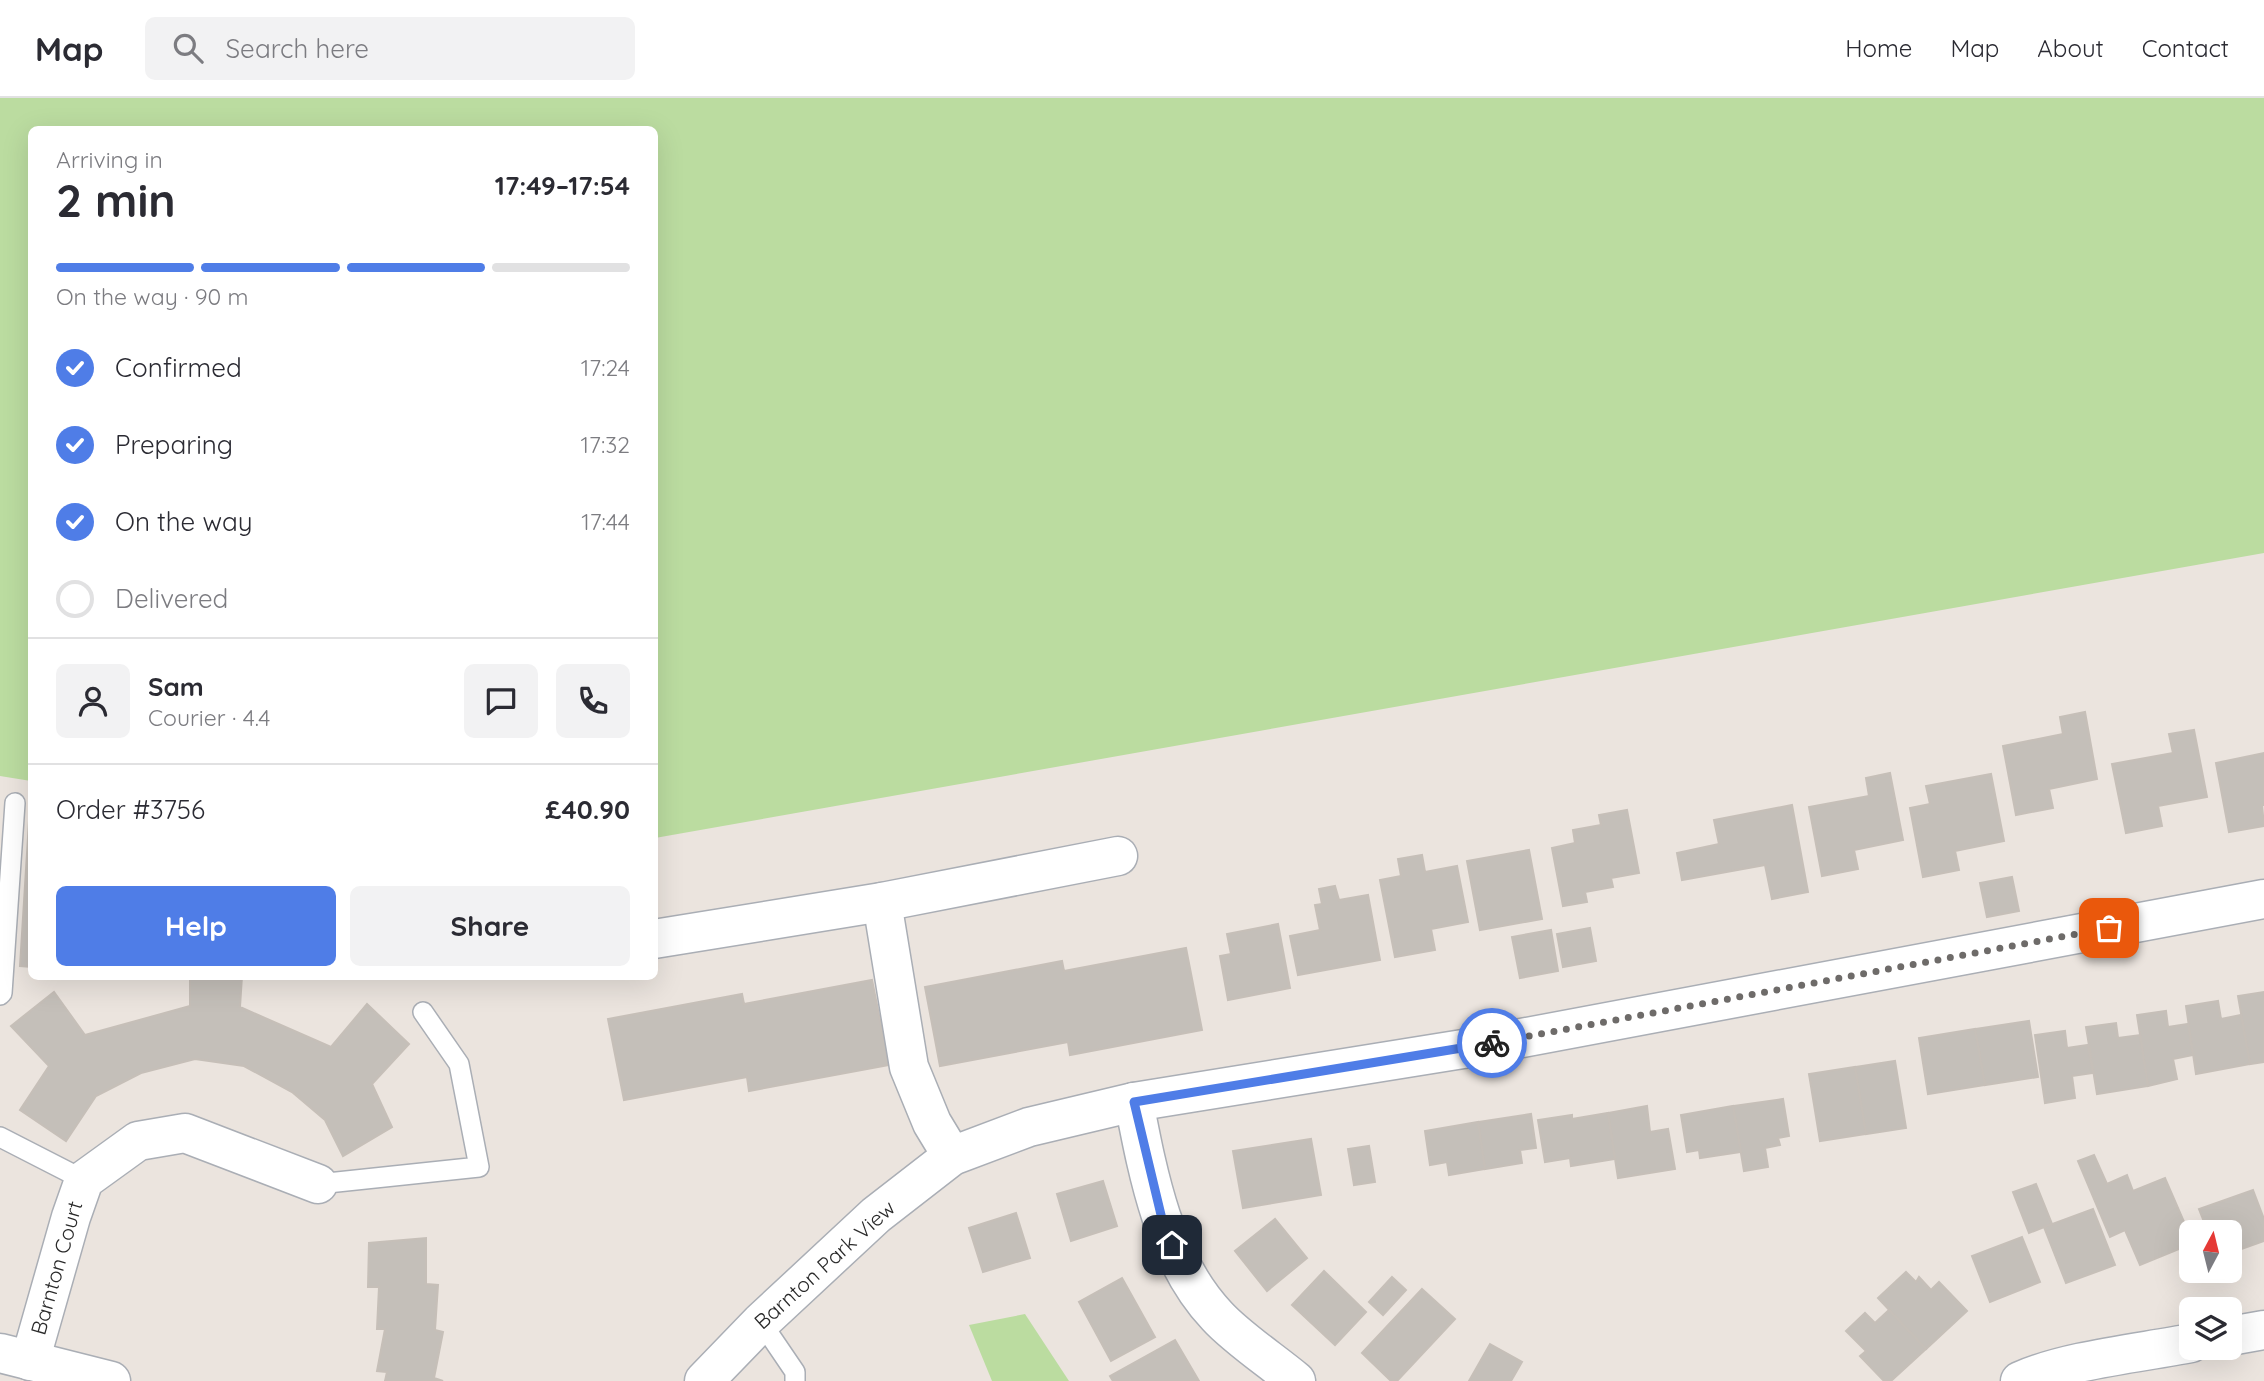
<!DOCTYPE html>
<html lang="en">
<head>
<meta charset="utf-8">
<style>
	body { margin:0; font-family:Quicksand,sans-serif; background:#f2f2f3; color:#2b2b33; height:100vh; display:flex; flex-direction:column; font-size:26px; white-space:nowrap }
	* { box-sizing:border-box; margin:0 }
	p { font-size:23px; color:#7c7c81 }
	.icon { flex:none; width:38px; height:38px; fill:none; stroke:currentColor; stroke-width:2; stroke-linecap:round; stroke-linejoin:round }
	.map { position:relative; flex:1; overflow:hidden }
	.sheet { position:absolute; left:28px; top:28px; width:630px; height:854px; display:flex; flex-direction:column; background:#fff; border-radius:10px; box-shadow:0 7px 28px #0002 }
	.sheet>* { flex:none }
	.needle { width:46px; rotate:7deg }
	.controls { position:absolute; left:2179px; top:1122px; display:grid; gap:14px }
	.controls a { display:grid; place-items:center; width:63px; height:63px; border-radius:10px; background:#fff; box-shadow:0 7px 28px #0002; font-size:35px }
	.pin { position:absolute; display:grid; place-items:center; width:60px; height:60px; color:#fff; margin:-30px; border-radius:14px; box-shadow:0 4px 10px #0006 }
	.courier { position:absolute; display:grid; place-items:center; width:70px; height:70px; margin:-35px; border:5px solid #4f7de7; border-radius:50%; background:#fff; color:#222; box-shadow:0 2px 9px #0007 }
	.overview em { font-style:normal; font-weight:700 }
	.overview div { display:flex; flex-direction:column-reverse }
	.overview { display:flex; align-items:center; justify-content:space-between; height:119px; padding:0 28px }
	h1 { font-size:46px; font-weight:700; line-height:52px }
	.bar { display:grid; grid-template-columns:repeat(4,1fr); gap:10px 7px; align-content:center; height:84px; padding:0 28px }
	.bar i { height:9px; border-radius:5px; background:#e1e1e2 }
	.bar .on { background:#4f7de7 }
	.bar p { grid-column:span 4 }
	.line { display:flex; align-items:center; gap:18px; padding:0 28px; border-top:2px solid #e1e1e2 }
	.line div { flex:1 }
	.round { display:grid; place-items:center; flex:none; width:74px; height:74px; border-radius:10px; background:#f2f2f3 }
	ol { padding:0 28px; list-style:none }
	li { display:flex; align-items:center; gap:21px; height:77px }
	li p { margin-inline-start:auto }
	li .icon { padding:7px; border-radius:50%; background:#4f7de7; color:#fff; stroke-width:4 }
	li:last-child { color:#7c7c81 }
	li i { width:38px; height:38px; border:4px solid #e1e1e2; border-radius:50% }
	.button { display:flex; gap:14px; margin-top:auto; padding:14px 28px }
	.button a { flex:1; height:80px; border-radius:10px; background:#4f7de7; color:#fff; font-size:28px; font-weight:700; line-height:80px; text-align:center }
	.button a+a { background:#f2f2f3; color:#2b2b33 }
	header { display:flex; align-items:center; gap:42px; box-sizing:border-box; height:98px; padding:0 35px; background:#fff; border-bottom:2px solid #e1e1e2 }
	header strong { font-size:33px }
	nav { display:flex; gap:38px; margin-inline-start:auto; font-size:24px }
	.search { width:490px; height:63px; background:#f2f2f3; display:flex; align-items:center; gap:18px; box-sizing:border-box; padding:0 24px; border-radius:10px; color:#7c7c81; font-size:26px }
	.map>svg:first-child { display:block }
	.green { fill:#bbdca0 }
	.building { fill:#c4bfb9; stroke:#c6bfb8; stroke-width:2 }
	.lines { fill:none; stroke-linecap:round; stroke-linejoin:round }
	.lane-casing { stroke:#aaaeb5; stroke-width:22 }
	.street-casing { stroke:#aaaeb5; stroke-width:41 }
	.lane { stroke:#fff; stroke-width:19 }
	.street { stroke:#fff; stroke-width:38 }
	.done { stroke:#6e6b69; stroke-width:7; stroke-dasharray:0 12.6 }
	.route { stroke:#4f7de7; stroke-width:9 }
	.labels { text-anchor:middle; stroke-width:7; stroke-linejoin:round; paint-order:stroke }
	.street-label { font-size:21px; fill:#2a2a2a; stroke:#fff }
</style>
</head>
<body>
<header>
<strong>Map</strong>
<div class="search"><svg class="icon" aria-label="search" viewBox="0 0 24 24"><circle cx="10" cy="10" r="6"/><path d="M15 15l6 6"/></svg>Search here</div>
<nav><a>Home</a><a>Map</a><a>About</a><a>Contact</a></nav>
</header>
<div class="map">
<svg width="2264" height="1283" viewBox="0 0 2264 1283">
	<rect width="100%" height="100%" fill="#ebe4de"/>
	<g class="green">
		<polygon points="0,0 2264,0 2264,455 655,740 654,32 32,32 31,683 0,678"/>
		<polygon points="1025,1216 1069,1283 992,1283 969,1227"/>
	</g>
	<g class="building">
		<polygon points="2085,614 2097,681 2049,691 2053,710 2016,717 2003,648 2063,636 2060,619"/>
		<polygon points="2194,632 2207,699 2158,708 2162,728 2126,735 2112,666 2173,655 2169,636"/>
		<polygon points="2264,655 2264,707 2262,707 2264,728 2229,734 2216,665"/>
		<polygon points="1890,675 1903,742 1854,752 1858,771 1822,778 1809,709 1869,698 1866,680"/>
		<polygon points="1991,676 2004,743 1955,753 1959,772 1923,779 1910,710 1930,706 1926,688"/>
		<polygon points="31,691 32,691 32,869 20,868"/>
		<polygon points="1792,707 1808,794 1772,801 1765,767 1682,782 1677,755 1719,746 1714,722"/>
		<polygon points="1627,712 1639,775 1611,780 1613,789 1585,794 1587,804 1563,808 1552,750 1575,745 1573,732 1601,727 1599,717"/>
		<polygon points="1529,752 1542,821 1480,832 1467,763"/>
		<polygon points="1422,757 1425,774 1457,768 1468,824 1431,831 1435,852 1395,859 1380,782 1401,778 1398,761"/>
		<polygon points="2012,779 2019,813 1987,819 1980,785"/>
		<polygon points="1335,788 1339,802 1368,797 1380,862 1298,877 1290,838 1320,832 1315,807 1322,806 1319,791"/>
		<polygon points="1278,826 1290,890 1228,902 1220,858 1231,856 1227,836"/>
		<polygon points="1590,830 1596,863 1563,869 1557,836"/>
		<polygon points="1551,832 1558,873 1520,880 1512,839"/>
		<polygon points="1186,850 1202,932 1070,957 1068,944 940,968 925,889 1062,863 1064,873"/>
		<polygon points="190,878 242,878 240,909 331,949 367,906 409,946 372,986 392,1029 343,1058 325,1022 292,994 244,968 195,961 141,975 96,998 66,1043 20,1012 49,968 11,928 54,894 85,937 190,908"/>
		<polygon points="872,882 889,967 749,993 747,979 624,1002 608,921 742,896 744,906"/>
		<polygon points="2264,894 2264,964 2250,966 2238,898"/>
		<polygon points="2218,903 2221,921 2241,917 2250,966 2196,976 2186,908"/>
		<polygon points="2166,913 2168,929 2188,926 2193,957 2173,961 2177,981 2148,988 2137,917"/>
		<polygon points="2029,923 2038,979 1985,987 1975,931"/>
		<polygon points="2116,925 2118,940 2140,937 2148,988 2097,996 2086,929"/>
		<polygon points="1975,931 1985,987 1928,996 1919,940"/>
		<polygon points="2065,933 2067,950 2088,947 2093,975 2072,978 2075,1000 2045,1005 2035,937"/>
		<polygon points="1895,963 1906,1030 1866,1036 1855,969"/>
		<polygon points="1855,969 1866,1036 1820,1043 1809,976"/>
		<polygon points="1783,1001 1789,1038 1778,1040 1780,1047 1765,1050 1768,1069 1744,1073 1733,1008"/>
		<polygon points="1647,1008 1650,1034 1668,1031 1675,1071 1618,1080 1608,1015"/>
		<polygon points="1733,1008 1741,1054 1700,1060 1699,1052 1687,1054 1681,1017"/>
		<polygon points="1608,1015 1615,1061 1571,1068 1570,1060 1545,1064 1538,1022 1572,1017 1572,1021"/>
		<polygon points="1531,1016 1536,1050 1520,1052 1522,1065 1485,1071 1478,1024"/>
		<polygon points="1478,1024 1485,1071 1449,1077 1447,1064 1430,1067 1425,1033"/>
		<polygon points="1311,1041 1321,1097 1243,1110 1233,1053"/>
		<polygon points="1369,1048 1375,1084 1354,1087 1348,1051"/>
		<polygon points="2094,1057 2107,1086 2127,1077 2133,1093 2165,1080 2191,1140 2191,1146 2140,1167 2125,1132 2110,1139 2078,1063"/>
		<polygon points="1103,1083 1117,1128 1071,1143 1057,1096"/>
		<polygon points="2036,1086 2052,1126 2029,1135 2013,1094"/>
		<polygon points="2253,1092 2264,1121 2264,1143 2230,1155 2230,1134 2208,1134 2199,1111"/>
		<polygon points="2093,1111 2115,1167 2066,1185 2044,1129"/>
		<polygon points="1016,1115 1030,1160 983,1174 969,1130"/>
		<polygon points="1275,1121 1307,1160 1267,1193 1235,1153"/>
		<polygon points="2022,1139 2040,1184 1990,1204 1972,1158"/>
		<polygon points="426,1140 426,1186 438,1187 435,1232 443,1234 434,1280 443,1283 385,1283 387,1274 377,1273 385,1231 377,1231 379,1189 368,1189 369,1145"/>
		<polygon points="1324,1173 1366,1214 1335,1247 1292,1207"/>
		<polygon points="1906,1174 1916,1184 1919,1179 1931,1192 1939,1184 1967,1213 1926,1251 1878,1200"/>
		<polygon points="1392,1179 1406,1192 1383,1217 1369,1204"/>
		<polygon points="1122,1180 1155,1239 1111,1263 1079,1204"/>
		<polygon points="1422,1191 1455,1221 1397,1283 1391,1283 1362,1255"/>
		<polygon points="1889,1212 1926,1251 1891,1283 1884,1283 1860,1258 1866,1253 1846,1233 1865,1215 1875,1225"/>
		<polygon points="1175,1242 1199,1283 1113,1283 1110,1278"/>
		<polygon points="1490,1246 1522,1264 1511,1283 1469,1283"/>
	</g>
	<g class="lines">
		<defs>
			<g id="lane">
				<polyline points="0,897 2,895 15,705"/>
				<polyline points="0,1039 84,1082"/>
				<polyline points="318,1086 479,1069 459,966 423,914"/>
				<polyline points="761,1224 795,1274 795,1283"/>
			</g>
			<g id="street">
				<polyline points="882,804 909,969 932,1025 952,1058"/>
				<polyline points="654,841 882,804 1118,758"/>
				<path d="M1134,1004C1148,1077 1164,1162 1217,1218C1237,1240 1272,1263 1296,1283"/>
				<polyline points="2230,1238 2264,1232"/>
				<polyline points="0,1255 111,1283"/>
				<polyline points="30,1263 71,1119 84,1082 138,1043 185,1035 318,1086"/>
				<polyline points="704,1283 761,1224 876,1117 952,1058 1029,1029 1134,1004 1463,951 2264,801"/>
				<path d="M2020,1283C2067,1262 2140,1255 2191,1245"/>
			</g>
		</defs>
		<use href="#lane" class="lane-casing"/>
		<use href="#street" class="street-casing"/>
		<use href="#lane" class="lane"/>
		<use href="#street" class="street"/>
	</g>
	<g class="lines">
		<polyline class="done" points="1492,945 2109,830"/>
		<polyline class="route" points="1172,1147 1162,1121 1134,1004 1492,945"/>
	</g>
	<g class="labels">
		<g class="street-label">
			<text transform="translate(825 1167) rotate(-42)" y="7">Barnton Park View</text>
			<text transform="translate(57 1170) rotate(-74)" y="7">Barnton Court</text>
		</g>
	</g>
</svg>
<div class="controls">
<a><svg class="needle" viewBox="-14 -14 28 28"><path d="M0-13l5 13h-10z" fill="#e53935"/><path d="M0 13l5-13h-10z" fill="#7c7c81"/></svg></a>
<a><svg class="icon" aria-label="layers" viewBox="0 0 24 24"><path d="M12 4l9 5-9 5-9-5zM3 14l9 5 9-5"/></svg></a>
</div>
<div class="pin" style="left:2109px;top:830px;background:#ea580c"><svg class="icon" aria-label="bag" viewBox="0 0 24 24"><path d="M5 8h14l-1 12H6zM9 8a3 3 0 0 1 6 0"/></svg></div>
<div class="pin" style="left:1172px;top:1147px;background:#1f2937"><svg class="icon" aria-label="home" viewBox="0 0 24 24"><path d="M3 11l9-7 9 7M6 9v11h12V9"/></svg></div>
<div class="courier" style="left:1492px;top:945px"><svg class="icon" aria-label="bike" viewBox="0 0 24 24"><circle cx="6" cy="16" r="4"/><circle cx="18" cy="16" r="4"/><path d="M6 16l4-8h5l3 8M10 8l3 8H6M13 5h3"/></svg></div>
<section class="sheet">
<div class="overview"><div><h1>2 min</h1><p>Arriving in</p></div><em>17:49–17:54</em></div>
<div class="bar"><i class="on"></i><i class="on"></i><i class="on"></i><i></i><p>On the way · 90 m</p></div>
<ol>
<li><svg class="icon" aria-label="check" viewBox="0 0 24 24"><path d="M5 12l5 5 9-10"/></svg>Confirmed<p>17:24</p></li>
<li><svg class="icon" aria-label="check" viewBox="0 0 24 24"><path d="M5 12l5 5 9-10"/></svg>Preparing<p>17:32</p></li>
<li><svg class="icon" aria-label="check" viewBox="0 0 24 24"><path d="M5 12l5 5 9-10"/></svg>On the way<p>17:44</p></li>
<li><i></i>Delivered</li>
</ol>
<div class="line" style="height:126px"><a class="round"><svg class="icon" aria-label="person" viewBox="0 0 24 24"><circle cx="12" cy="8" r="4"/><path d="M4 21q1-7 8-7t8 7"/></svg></a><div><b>Sam</b><p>Courier · 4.4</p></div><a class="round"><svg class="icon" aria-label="chat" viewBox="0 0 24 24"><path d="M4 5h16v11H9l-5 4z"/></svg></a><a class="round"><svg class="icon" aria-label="phone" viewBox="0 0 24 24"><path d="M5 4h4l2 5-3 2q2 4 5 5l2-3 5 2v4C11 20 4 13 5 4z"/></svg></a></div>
<div class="line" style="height:91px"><div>Order #3756</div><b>£40.90</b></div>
<div class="button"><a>Help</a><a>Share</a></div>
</section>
</div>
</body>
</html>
